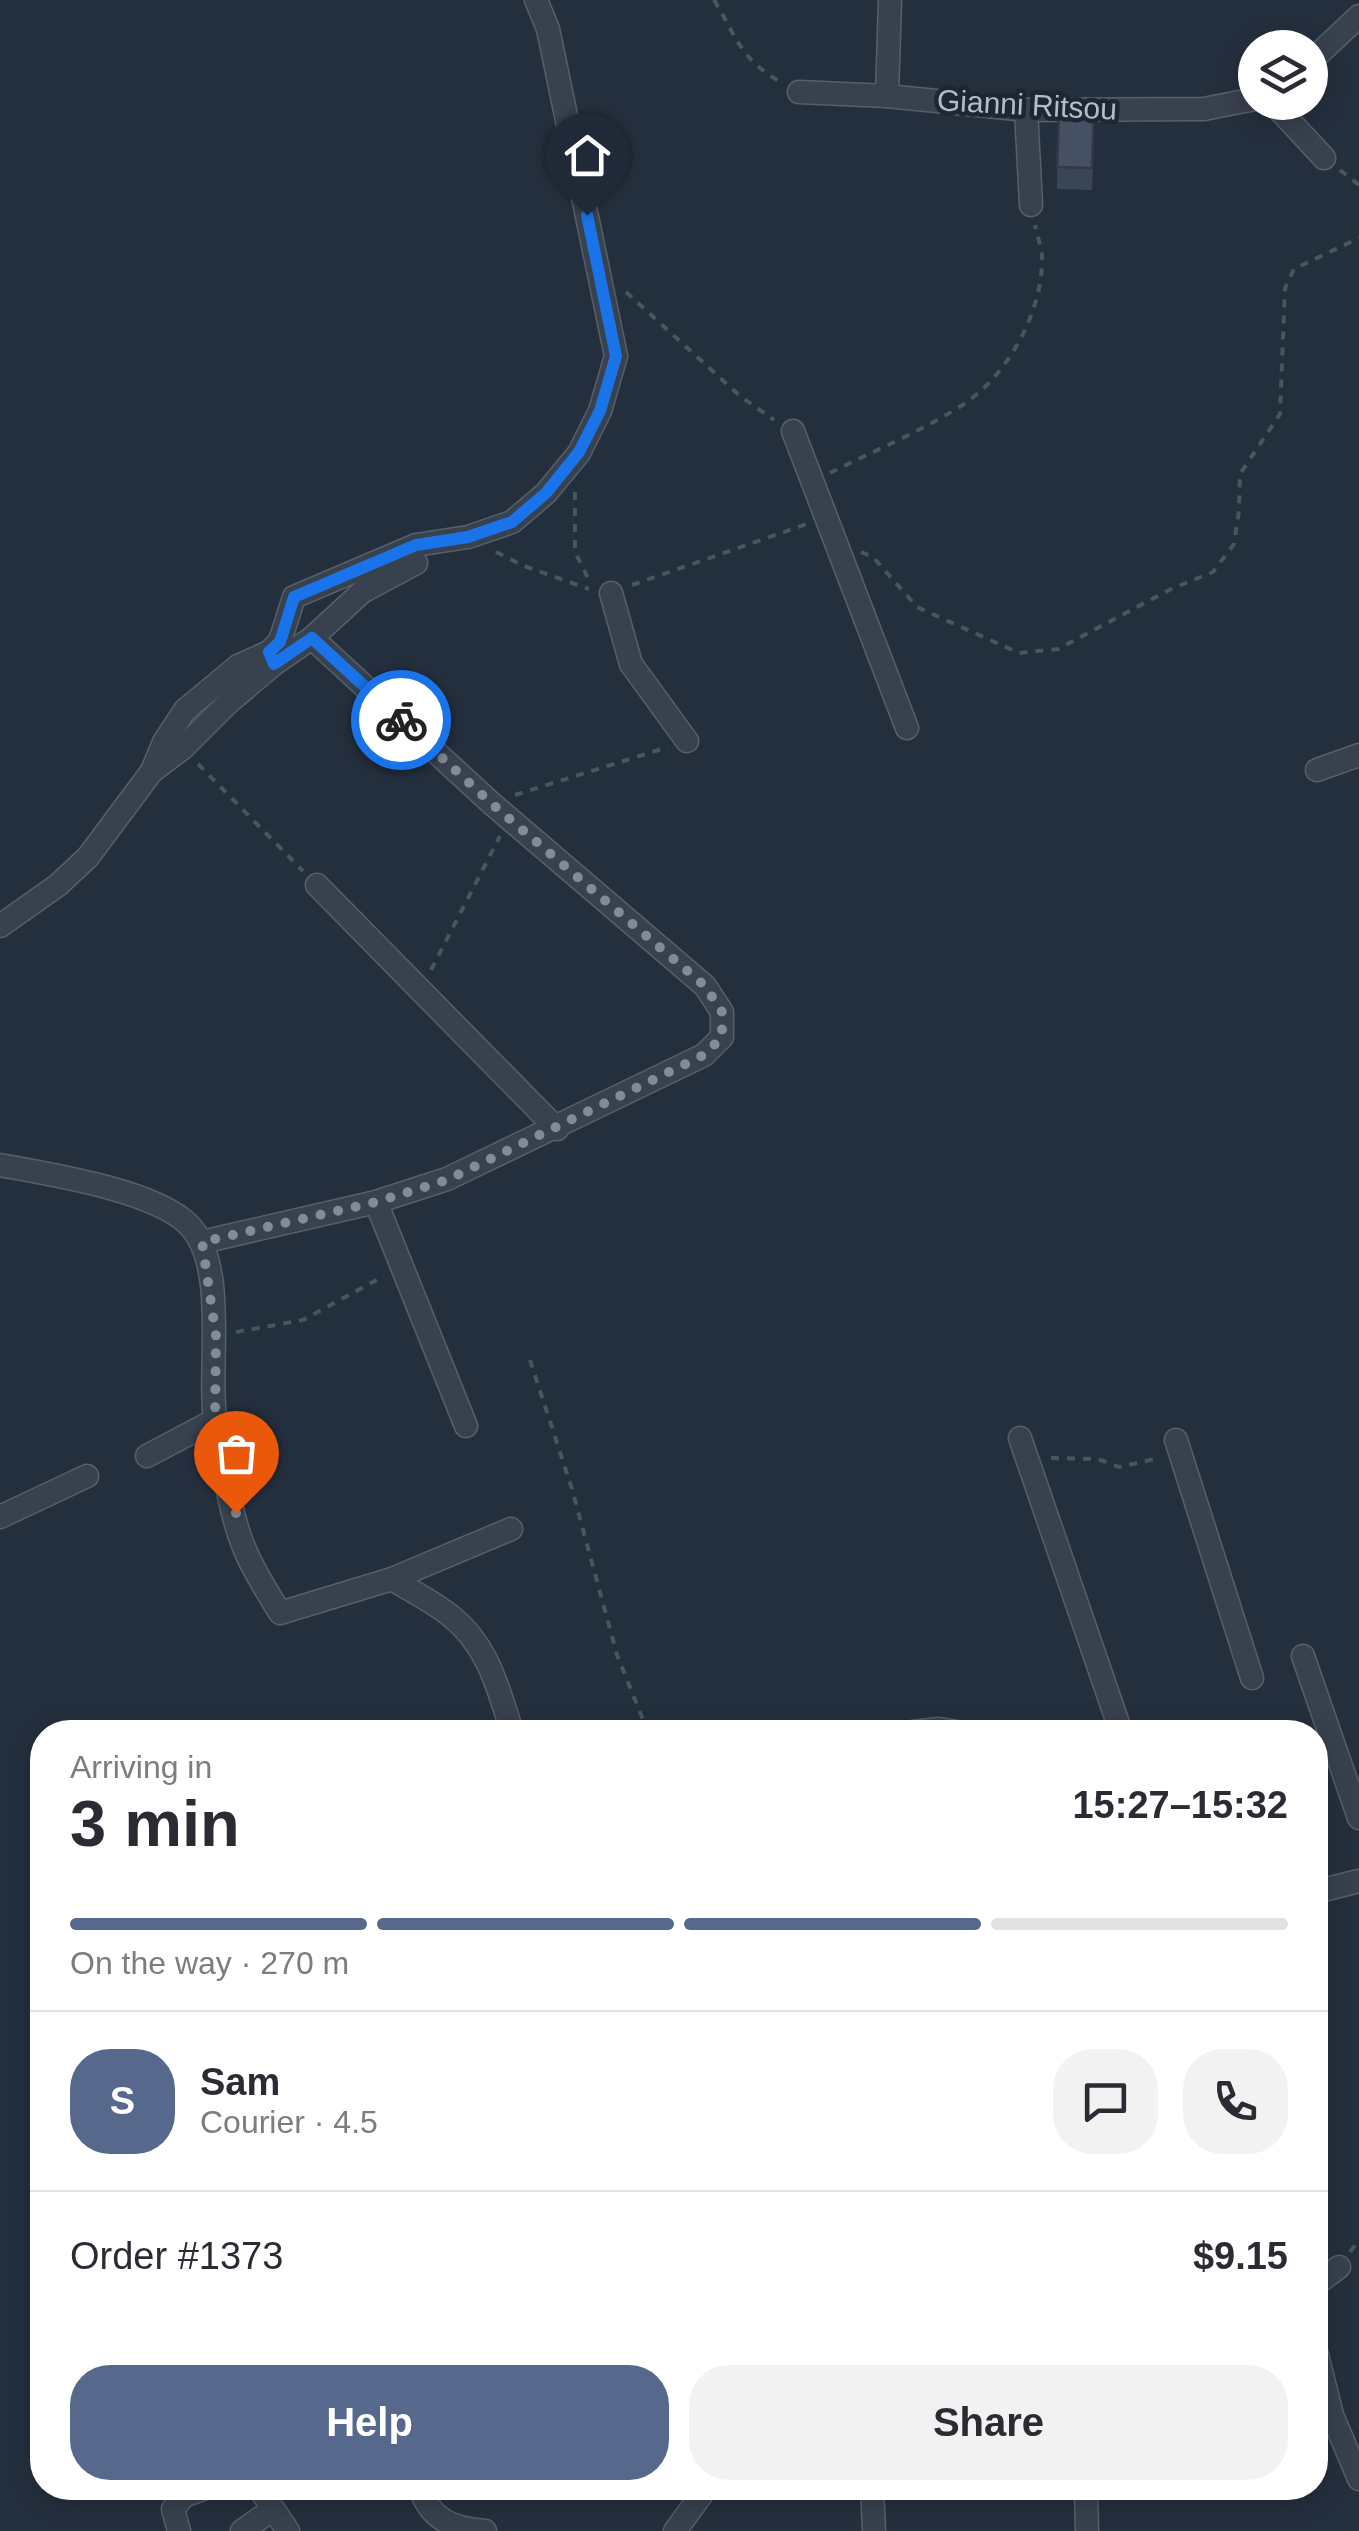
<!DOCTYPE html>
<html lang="en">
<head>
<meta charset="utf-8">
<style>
	body { margin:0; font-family:Helvetica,sans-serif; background:#f2f2f3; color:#2b2b33; height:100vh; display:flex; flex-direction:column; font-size:38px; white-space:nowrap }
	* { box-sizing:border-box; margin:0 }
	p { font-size:32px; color:#7c7c81 }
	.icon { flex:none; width:55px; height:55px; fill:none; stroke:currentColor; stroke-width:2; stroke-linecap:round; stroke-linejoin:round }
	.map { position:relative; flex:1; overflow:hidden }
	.details { position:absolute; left:30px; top:1720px; width:1298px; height:780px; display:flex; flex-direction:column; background:#fff; border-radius:40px; box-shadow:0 5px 25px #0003 }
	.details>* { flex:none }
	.fabs { position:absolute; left:1238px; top:30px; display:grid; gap:20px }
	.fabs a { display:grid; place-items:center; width:90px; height:90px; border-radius:50%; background:#fff; box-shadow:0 5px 25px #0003; font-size:50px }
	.pin { position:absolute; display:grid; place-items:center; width:85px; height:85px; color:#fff; margin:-102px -42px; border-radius:50% 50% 50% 0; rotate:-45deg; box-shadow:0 0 10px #0007 }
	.pin .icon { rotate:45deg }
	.courier { position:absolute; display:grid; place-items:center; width:100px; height:100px; margin:-50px; border:8px solid #1a73e8; border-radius:50%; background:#fff; color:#222; box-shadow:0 2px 12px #0007 }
	.headline em { font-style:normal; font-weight:600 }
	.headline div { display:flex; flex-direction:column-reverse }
	.headline { display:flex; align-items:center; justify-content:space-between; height:170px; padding:0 40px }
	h1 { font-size:65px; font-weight:600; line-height:75px }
	.bar { display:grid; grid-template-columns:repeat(4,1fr); gap:15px 10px; align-content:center; height:120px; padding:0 40px }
	.bar i { height:12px; border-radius:8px; background:#e1e1e2 }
	.bar .selected { background:#56698c }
	.bar p { grid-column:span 4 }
	.line { display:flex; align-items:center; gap:25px; padding:0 40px; border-top:2px solid #e1e1e2 }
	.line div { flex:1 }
	.round { display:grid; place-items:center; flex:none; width:105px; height:105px; border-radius:40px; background:#f2f2f3 }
	.primary-button { display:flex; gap:20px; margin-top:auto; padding:20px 40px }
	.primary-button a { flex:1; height:115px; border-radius:40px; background:#56698c; color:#fff; font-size:40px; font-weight:600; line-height:115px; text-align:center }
	.primary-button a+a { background:#f2f2f3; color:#2b2b33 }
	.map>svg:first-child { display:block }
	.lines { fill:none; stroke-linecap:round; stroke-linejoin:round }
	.minor-casing { stroke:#565f6c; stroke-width:25 }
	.path { stroke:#44595c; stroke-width:4; stroke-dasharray:8 8; stroke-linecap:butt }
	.minor { stroke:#38414e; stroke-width:22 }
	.wall { fill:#3b4654 }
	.building { fill:#455162; stroke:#303945; stroke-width:2.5 }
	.done { stroke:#828b98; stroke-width:10; stroke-dasharray:0 18 }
	.route { stroke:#1a73e8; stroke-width:12 }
	.labels { text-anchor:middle; stroke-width:9; stroke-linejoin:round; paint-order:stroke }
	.street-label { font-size:30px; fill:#b4bcc9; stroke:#1d2633 }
</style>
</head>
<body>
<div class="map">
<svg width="1359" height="2531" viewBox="0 0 1359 2531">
	<rect width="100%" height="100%" fill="#242f3e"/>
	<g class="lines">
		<defs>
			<g id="minor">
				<polyline points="1310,62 1359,16"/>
				<polyline points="799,92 887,96 1026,110 1204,109 1255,99"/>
				<polyline points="887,96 890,0"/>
				<polyline points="1272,102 1324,158"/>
				<polyline points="1026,110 1031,205"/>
				<polyline points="793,431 907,728"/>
				<polyline points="611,593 631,664 687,741"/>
				<polyline points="155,769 183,748 228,703 274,664 312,638 362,592 416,563"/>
				<polyline points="1317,770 1359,755"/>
				<polyline points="317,885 557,1129"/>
				<polyline points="0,926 58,885 88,857 152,771 164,742 185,710 238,666 269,652 280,641 294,597 416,545 468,537 512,522 546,493 579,453 600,411 616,356 548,29 536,0"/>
				<path d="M0,1165C49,1174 153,1190 188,1224C230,1265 206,1373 216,1426C222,1460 230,1513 243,1545C252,1569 267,1591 280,1613L392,1579L511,1529"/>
				<polyline points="376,1202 466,1426"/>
				<polyline points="202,1242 376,1202 447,1179 704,1055 722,1037 722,1012 705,986 491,803 312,638"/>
				<polyline points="1020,1438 1121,1732"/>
				<polyline points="1176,1440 1252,1678"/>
				<polyline points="147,1456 215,1420"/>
				<polyline points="0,1517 87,1476"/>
				<path d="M392,1579C411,1591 434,1602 452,1617C488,1646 499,1690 512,1732"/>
				<polyline points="1303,1656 1359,1818"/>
				<polyline points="913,1732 939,1729 957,1732"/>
				<polyline points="1315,1892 1359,1881"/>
				<polyline points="1315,2285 1339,2267"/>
				<polyline points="1315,2347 1332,2415 1359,2479"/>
				<polyline points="259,2488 288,2531"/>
				<path d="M420,2488C431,2521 453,2528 485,2531"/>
				<polyline points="872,2488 874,2531"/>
				<polyline points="1086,2488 1087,2531"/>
				<polyline points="179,2531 173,2509 184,2496 205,2488"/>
				<polyline points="242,2531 273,2509"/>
				<polyline points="675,2531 702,2494 703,2488"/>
			</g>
		</defs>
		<use href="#minor" class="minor-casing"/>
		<g class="path">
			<path d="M714,0C738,39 739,58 782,83"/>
			<polyline points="1340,170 1359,185"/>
			<polyline points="626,292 740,396 774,420"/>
			<path d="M830,473C873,451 920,432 961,406C1007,377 1044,311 1042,255C1041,246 1037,235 1035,225"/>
			<polyline points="575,492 575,552 591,584"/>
			<polyline points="496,552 524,566 589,589"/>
			<polyline points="861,552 873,557 917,607 1019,653 1058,649 1171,589 1213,572 1234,544 1239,510 1240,474 1280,414 1285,288 1294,269 1359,238"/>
			<polyline points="632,585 807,524"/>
			<polyline points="198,764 303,871"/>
			<polyline points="515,795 668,747"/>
			<polyline points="431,970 500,836"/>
			<polyline points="236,1332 303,1320 384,1276"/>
			<polyline points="530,1360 572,1489 617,1655 648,1732"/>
			<polyline points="1051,1458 1098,1459 1119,1467 1159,1458"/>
			<polyline points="1350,2252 1359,2240"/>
		</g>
		<use href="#minor" class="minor"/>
	</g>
	<polygon class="wall" points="1094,132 1092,190 1057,189 1057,167"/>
	<polygon class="building" points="1059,110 1094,111 1092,168 1057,167"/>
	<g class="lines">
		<polyline class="done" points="236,1513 215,1420 216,1336 202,1242 376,1202 447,1180 704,1055 722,1037 722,1012 705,986 491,803 401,720"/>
		<polyline class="route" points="401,720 312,638 274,664 269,652 280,642 294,597 416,545 468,537 512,522 546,493 579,452 600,411 616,356 587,215"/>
	</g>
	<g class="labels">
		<g class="street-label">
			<text transform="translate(1027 105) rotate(3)" y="10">Gianni Ritsou</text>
		</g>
	</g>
</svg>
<div class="fabs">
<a><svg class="icon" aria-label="layers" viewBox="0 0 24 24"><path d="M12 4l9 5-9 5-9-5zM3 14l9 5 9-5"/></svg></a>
</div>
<div class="pin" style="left:236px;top:1513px;background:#ea580c"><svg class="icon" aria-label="bag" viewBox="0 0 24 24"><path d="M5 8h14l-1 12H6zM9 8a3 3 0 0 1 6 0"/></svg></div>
<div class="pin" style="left:587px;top:215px;background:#1f2937"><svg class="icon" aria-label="home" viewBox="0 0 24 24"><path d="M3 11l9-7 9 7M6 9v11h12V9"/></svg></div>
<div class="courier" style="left:401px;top:720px"><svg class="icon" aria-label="bike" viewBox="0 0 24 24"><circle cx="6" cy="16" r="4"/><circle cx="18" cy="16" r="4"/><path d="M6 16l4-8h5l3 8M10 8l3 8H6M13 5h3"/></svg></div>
<section class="details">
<div class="headline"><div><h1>3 min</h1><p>Arriving in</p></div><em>15:27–15:32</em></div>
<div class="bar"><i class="selected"></i><i class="selected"></i><i class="selected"></i><i></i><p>On the way · 270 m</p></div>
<div class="line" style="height:180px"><b class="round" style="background:#56698c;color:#fff">S</b><div><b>Sam</b><p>Courier · 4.5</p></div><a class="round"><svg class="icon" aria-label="chat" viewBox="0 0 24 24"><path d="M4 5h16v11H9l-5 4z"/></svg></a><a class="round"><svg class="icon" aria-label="phone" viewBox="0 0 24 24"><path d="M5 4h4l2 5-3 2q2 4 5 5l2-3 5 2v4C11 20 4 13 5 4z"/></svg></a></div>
<div class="line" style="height:130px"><div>Order #1373</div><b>$9.15</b></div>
<div class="primary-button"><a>Help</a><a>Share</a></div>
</section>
</div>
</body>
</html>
